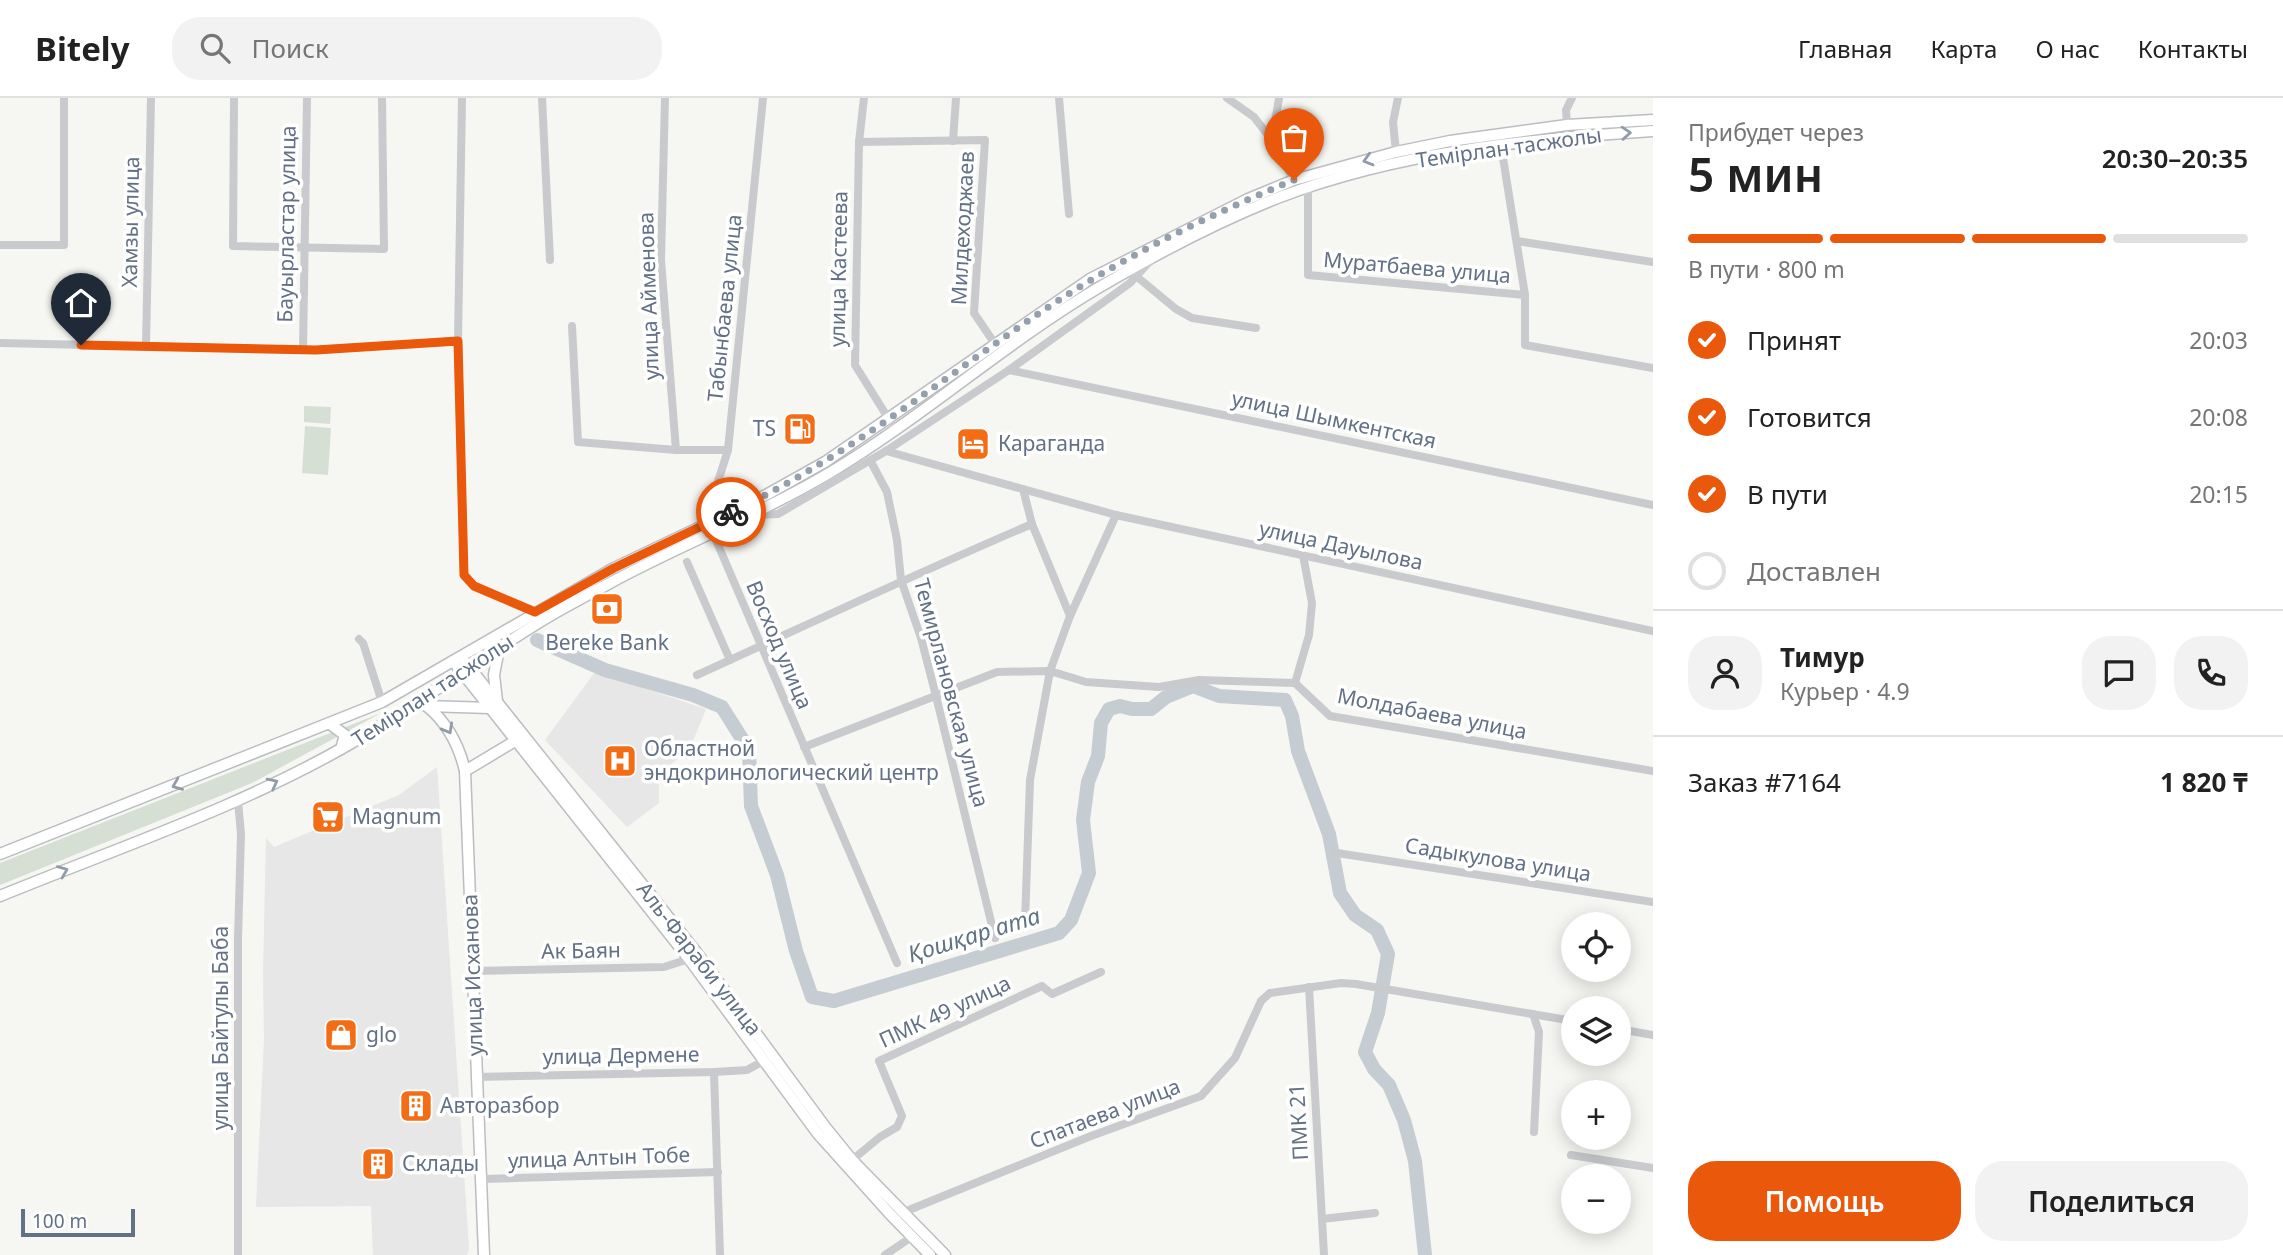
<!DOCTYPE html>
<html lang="ru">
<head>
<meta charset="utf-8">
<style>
	body { margin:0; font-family:"Noto Sans",sans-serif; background:#f2f2f2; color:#222; height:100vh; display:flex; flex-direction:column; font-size:26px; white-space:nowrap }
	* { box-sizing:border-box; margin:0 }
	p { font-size:23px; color:#767676 }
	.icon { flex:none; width:38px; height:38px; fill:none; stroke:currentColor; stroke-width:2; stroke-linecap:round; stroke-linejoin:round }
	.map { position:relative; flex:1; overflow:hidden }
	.sheet { display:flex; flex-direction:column; background:#fff; width:630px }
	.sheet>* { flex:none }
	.fabs { position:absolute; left:1561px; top:814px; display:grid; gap:14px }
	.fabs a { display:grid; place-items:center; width:70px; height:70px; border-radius:50%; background:#fff; box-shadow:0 4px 18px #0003; font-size:35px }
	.scale { position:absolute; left:21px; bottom:18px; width:114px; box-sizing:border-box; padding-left:7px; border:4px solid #627186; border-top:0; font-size:19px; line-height:24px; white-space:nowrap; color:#627186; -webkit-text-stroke:5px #fff; paint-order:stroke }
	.pin { position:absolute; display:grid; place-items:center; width:60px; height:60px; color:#fff; margin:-72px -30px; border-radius:50% 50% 50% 0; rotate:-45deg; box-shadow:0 0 7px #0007 }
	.pin .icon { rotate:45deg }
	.courier { position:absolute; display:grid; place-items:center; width:70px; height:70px; margin:-35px; border:5px solid #ea580c; border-radius:50%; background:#fff; color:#222; box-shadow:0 2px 9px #0007 }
	.head em { font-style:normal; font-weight:600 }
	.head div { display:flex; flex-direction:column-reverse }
	.head { display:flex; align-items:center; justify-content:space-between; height:119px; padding:0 35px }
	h1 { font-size:46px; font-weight:600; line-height:52px }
	.bar { display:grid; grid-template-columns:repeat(4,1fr); gap:10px 7px; align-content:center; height:84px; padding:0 35px }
	.bar i { height:9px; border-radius:5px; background:#e0e0e0 }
	.bar .selected { background:#ea580c }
	.bar p { grid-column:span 4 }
	.line { display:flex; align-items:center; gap:18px; padding:0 35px; border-top:2px solid #e0e0e0 }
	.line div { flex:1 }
	.round { display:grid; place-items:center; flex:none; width:74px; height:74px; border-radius:28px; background:#f2f2f2 }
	ol { padding:0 35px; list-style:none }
	li { display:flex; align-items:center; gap:21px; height:77px }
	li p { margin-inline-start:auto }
	li .icon { padding:7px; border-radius:50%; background:#ea580c; color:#fff; stroke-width:4 }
	li:last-child { color:#767676 }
	li i { width:38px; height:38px; border:4px solid #e0e0e0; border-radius:50% }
	.action { display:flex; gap:14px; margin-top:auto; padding:14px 35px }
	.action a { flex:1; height:80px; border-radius:28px; background:#ea580c; color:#fff; font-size:28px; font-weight:600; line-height:80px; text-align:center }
	.action a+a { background:#f2f2f2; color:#222 }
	header { display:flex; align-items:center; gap:42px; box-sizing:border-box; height:98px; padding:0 35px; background:#fff; border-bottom:2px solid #e0e0e0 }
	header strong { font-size:33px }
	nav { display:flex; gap:38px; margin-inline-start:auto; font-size:24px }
	.search { width:490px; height:63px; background:#f2f2f2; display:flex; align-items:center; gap:18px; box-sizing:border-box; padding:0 24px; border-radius:28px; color:#767676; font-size:26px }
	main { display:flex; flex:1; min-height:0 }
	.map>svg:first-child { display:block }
	.built { fill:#e6e7e6 }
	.green { fill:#d5dfd3 }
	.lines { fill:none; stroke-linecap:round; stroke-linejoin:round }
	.river { stroke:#c5cdd3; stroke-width:14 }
	.major-casing { stroke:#babdc1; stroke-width:13 }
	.minor { stroke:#c8cace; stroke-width:8 }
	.major { stroke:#fff; stroke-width:10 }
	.oneway { stroke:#919caa }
	.done { stroke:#96a0ac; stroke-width:7; stroke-dasharray:0 12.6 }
	.route { stroke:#ea580c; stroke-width:9 }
	.labels { text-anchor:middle; stroke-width:7; stroke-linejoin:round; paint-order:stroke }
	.street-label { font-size:21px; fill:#627186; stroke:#fff }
	.poi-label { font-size:21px; fill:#627186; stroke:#fff; text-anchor:start }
	.water-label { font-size:23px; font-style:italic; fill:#5e7383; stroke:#fff }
</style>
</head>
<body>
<header>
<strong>Bitely</strong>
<div class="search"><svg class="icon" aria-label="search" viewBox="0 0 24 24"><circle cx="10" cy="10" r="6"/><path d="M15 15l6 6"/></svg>Поиск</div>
<nav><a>Главная</a><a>Карта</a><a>О нас</a><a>Контакты</a></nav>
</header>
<main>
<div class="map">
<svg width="1653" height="1157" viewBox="0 0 1653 1157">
	<rect width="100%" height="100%" fill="#f6f6f2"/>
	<g class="built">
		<polygon points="595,574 706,611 691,648 659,678 659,705 627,729 545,642"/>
		<polygon points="437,669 469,1150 467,1157 373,1157 371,1108 256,1109 264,942 263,875 266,740 274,749 399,697"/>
	</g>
	<g class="green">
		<polygon points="304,308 331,309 330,326 304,324"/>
		<polygon points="305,328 331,330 328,377 302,375"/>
		<polygon points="381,615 252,685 0,787 0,765"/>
	</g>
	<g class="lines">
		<polyline class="river" points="537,542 605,572 693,597 722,609 749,652 751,708 777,777 796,853 812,899 834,903 1059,835 1071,822 1089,775 1083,722 1088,684 1098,658 1101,625 1109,611 1120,608 1132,611 1151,611 1166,599 1193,588 1219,598 1285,602 1292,618 1298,653 1329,736 1340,795 1355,817 1377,832 1388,856 1378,915 1365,954 1374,971 1389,987 1404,1022 1415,1063 1425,1157"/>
		<defs>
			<g id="major">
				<polyline points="453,563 689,861 818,1036 889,1115 930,1157"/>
				<polyline points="466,565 697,855 826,1030 852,1062 945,1157"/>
				<polyline points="497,603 494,577 499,550"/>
				<polyline points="426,608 490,610"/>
				<path d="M428,609C448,626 459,647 465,673L484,1157"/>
				<polyline points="330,626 345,637 341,651"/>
				<polyline points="465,673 515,643"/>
				<polyline points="0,756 382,604 614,470 757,402 825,364 1090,181 1248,101 1294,82 1396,54 1450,43 1567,27 1653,22"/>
				<path d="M0,798C117,750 238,710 348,647C415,609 477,562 543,522C564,509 586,498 608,486C681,446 759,417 831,374C924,318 1005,245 1098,190C1156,156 1218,123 1280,99C1399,54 1527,41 1653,33"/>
			</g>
		</defs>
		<use href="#major" class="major-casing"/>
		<g class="minor">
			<polyline points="234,0 233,148 384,151 382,0"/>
			<polyline points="462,0 458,243 464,477 474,488 535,514"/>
			<polyline points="542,0 550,162"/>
			<polyline points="665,0 661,162 676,352"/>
			<polyline points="864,0 859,44 855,267 895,331"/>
			<polyline points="1059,0 1069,116"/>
			<polyline points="1227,0 1254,19 1272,42"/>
			<polyline points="1279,0 1272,42 1294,82"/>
			<polyline points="1567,27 1566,12 1572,0"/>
			<polyline points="1499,35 1525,197 1525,247 1653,270"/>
			<polyline points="953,43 956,0"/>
			<polyline points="859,44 985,42 974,215 995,246"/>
			<polyline points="1396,54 1393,24 1398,0"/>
			<polyline points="1308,90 1308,177 1525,197"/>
			<polyline points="1517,143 1653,164"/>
			<polyline points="0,147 64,147 64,0"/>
			<polyline points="1136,178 1176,211 1192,220 1256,230"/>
			<polyline points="572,228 578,344 676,352 728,352"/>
			<polyline points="0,245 316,252 458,243"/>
			<polyline points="146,248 151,0"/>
			<polyline points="303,252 307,0"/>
			<polyline points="1009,272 1653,407"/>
			<polyline points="886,353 1116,417 1653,533"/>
			<polyline points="870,362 887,394 897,442 901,482 921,540 936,598 995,840"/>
			<polyline points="753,417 778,416 886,353 1009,272 1130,185 1150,163"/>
			<polyline points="714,422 714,396 728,352 763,0"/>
			<polyline points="1032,426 1070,518"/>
			<polyline points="713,435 897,865"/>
			<polyline points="687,464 730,562"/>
			<polyline points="359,541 363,545 382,604"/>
			<path d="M697,577C809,526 919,474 1032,426L1023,391"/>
			<polyline points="1295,585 1309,537 1312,505 1303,457"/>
			<polyline points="804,649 997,574 1050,573 1086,584 1159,589 1199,582 1295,585 1330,618 1653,673"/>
			<polyline points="1337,755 1653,804"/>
			<polyline points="1025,823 1030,682 1050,573 1070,518 1116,417"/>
			<polyline points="472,873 664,869 689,861"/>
			<polyline points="1309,889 1324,1157"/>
			<polyline points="1533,916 1539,934 1534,1034"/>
			<polyline points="1619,931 1653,937"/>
			<polyline points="714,974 720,1157"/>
			<polyline points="476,979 714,974 747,972 765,962"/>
			<polyline points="1571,1057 1653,1070"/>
			<polyline points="852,1062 880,1039 897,1029 902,1018 879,963 1042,888 1052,896 1101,874"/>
			<polyline points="482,1081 718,1074"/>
			<polyline points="899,1116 1091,1038 1201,998 1235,960 1261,903 1270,895 1341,885 1356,886 1573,923"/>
			<polyline points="1322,1121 1375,1115"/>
			<polyline points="238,1157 238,841 241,736 238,703"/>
			<polyline points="885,1157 913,1138"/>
		</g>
		<use href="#major" class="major"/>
	</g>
	<defs><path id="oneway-chevron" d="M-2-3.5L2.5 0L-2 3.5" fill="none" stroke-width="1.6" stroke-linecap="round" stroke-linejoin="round" transform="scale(1.75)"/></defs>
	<g class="oneway">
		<use href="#oneway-chevron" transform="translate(1626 35) rotate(-4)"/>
		<use href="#oneway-chevron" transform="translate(1368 62) rotate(164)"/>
		<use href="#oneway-chevron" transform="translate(448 631) rotate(61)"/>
		<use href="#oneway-chevron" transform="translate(273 685) rotate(-27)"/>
		<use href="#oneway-chevron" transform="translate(177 687) rotate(158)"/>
		<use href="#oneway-chevron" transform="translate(63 773) rotate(-22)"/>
	</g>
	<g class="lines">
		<path class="done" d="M731,414C841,363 935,286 1035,218C1115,163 1204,119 1294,82"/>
		<polyline class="route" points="81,247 316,252 458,243 464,477 474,488 535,514 614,470 731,414"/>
	</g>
	<defs>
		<symbol id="fuel-square" viewBox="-11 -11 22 22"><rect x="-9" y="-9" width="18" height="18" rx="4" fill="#f36c16" stroke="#fff"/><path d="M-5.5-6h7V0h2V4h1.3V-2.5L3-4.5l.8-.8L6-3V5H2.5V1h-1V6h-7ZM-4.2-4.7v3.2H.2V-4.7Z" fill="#fff"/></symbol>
		<symbol id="hotel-square" viewBox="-11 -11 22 22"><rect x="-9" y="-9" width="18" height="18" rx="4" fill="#f36c16" stroke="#fff"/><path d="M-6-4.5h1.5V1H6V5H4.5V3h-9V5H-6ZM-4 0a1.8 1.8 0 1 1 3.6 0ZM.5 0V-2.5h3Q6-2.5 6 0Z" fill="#fff"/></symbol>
		<symbol id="bank-square" viewBox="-11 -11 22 22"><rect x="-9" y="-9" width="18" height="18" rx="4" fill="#f36c16" stroke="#fff"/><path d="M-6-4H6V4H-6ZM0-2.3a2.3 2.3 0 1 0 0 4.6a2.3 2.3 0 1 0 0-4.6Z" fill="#fff"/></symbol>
		<symbol id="hospital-square" viewBox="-11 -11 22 22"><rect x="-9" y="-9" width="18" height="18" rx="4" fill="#f36c16" stroke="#fff"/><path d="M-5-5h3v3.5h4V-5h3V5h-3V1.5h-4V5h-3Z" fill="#fff"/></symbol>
		<symbol id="supermarket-square" viewBox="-11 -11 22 22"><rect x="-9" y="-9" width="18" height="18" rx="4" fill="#f36c16" stroke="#fff"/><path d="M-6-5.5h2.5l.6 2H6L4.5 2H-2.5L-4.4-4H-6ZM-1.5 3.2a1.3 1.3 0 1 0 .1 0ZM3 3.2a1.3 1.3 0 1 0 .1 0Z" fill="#fff"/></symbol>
		<symbol id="shop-square" viewBox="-11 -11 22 22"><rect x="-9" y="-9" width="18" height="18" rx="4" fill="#f36c16" stroke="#fff"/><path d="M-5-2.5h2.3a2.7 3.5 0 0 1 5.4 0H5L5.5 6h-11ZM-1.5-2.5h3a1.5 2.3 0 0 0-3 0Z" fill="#fff"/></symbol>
		<symbol id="building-square" viewBox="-11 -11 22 22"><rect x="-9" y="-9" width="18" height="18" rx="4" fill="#f36c16" stroke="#fff"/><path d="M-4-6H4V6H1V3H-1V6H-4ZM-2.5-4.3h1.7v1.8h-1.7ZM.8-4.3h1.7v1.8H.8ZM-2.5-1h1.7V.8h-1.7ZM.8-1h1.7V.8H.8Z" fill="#fff"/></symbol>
	</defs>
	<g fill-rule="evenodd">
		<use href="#fuel-square" x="781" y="312" width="38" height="38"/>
		<use href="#hotel-square" x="954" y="327" width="38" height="38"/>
		<use href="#bank-square" x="588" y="492" width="38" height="38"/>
		<use href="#hospital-square" x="601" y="644" width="38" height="38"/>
		<use href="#supermarket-square" x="309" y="700" width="38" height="38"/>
		<use href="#shop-square" x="322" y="918" width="38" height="38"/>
		<use href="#building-square" x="397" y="989" width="38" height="38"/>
		<use href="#building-square" x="359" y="1047" width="38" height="38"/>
	</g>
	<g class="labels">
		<g class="street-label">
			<text transform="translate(1509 50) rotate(-8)" y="7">Темірлан тасжолы</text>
			<text transform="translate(131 124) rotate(-89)" y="7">Хамзы улица</text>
			<text transform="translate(287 126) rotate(-89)" y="7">Бауырластар улица</text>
			<text transform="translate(963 130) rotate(-87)" y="7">Милдеходжаев</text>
			<text transform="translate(1417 170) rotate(5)" y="7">Муратбаева улица</text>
			<text transform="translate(839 171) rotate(-89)" y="7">улица Кастеева</text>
			<text transform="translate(649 198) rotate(-92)" y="7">улица Айменова</text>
			<text transform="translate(725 210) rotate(-84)" y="7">Табынбаева улица</text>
			<text transform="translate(1334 322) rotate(12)" y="7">улица Шымкентская</text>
			<text transform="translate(1341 448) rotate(12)" y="7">улица Дауылова</text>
			<text transform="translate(779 547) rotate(67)" y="7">Восход улица</text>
			<text transform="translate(433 593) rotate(-33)" y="7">Темірлан тасжолы</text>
			<text transform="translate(951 595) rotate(75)" y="7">Темирлановская улица</text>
			<text transform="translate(1432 616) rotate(11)" y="7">Молдабаева улица</text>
			<text transform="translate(1498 762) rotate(9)" y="7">Садыкулова улица</text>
			<text transform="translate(581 853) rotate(-1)" y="7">Ак Баян</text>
			<text transform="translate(699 861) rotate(52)" y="7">Аль-Фараби улица</text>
			<text transform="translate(473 877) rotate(-92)" y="7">улица Исханова</text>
			<text transform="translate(945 914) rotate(-25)" y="7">ПМК 49 улица</text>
			<text transform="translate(221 930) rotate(-90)" y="7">улица Байтулы Баба</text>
			<text transform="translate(621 958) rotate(-1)" y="7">улица Дермене</text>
			<text transform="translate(1105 1016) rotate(-21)" y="7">Спатаева улица</text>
			<text transform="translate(1299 1024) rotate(-93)" y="7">ПМК 21</text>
			<text transform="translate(599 1060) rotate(-2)" y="7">улица Алтын Тобе</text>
		</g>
		<g class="poi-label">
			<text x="776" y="338" text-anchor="end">TS</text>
			<text x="998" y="353">Караганда</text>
			<text x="607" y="552" text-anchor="middle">Bereke Bank</text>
			<text x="644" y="658">Областной<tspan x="644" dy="24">эндокринологический центр</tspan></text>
			<text x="352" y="726">Magnum</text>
			<text x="366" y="944">glo</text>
			<text x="440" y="1015">Авторазбор</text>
			<text x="402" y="1073">Склады</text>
		</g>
		<g class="water-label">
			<text transform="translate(974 837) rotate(-17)" y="8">Қошқар ата</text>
		</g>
	</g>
</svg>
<div class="fabs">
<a><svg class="icon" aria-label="locate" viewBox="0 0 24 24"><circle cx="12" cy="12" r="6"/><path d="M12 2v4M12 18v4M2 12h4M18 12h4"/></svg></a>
<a><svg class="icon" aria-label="layers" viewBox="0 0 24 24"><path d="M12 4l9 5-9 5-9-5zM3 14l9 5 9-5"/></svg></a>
<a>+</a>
<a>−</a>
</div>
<div class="scale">100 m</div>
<div class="pin" style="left:1294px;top:82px;background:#ea580c"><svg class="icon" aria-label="bag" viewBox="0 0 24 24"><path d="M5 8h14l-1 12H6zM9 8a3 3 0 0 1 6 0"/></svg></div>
<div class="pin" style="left:81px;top:247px;background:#1f2937"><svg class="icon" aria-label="home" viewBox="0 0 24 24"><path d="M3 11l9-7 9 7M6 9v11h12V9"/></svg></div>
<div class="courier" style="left:731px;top:414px"><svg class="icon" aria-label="bike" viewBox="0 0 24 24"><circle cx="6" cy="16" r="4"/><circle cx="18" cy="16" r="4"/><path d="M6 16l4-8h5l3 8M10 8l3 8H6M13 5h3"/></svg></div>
</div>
<section class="sheet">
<div class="head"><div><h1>5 мин</h1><p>Прибудет через</p></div><em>20:30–20:35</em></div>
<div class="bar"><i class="selected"></i><i class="selected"></i><i class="selected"></i><i></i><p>В пути · 800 m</p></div>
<ol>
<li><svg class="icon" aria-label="check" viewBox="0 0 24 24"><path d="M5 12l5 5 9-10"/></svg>Принят<p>20:03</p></li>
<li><svg class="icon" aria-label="check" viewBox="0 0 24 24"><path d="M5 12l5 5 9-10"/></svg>Готовится<p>20:08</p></li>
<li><svg class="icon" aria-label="check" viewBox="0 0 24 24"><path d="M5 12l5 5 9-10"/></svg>В пути<p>20:15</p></li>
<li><i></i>Доставлен</li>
</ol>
<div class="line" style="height:126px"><a class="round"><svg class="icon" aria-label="person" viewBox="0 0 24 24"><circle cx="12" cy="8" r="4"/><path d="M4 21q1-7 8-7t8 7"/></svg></a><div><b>Тимур</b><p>Курьер · 4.9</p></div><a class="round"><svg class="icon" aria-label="chat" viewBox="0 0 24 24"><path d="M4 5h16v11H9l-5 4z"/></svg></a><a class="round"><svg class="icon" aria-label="phone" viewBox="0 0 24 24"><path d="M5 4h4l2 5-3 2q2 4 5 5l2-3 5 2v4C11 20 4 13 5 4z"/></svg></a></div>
<div class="line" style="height:91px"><div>Заказ #7164</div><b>1 820 ₸</b></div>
<div class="action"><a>Помощь</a><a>Поделиться</a></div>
</section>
</main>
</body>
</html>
